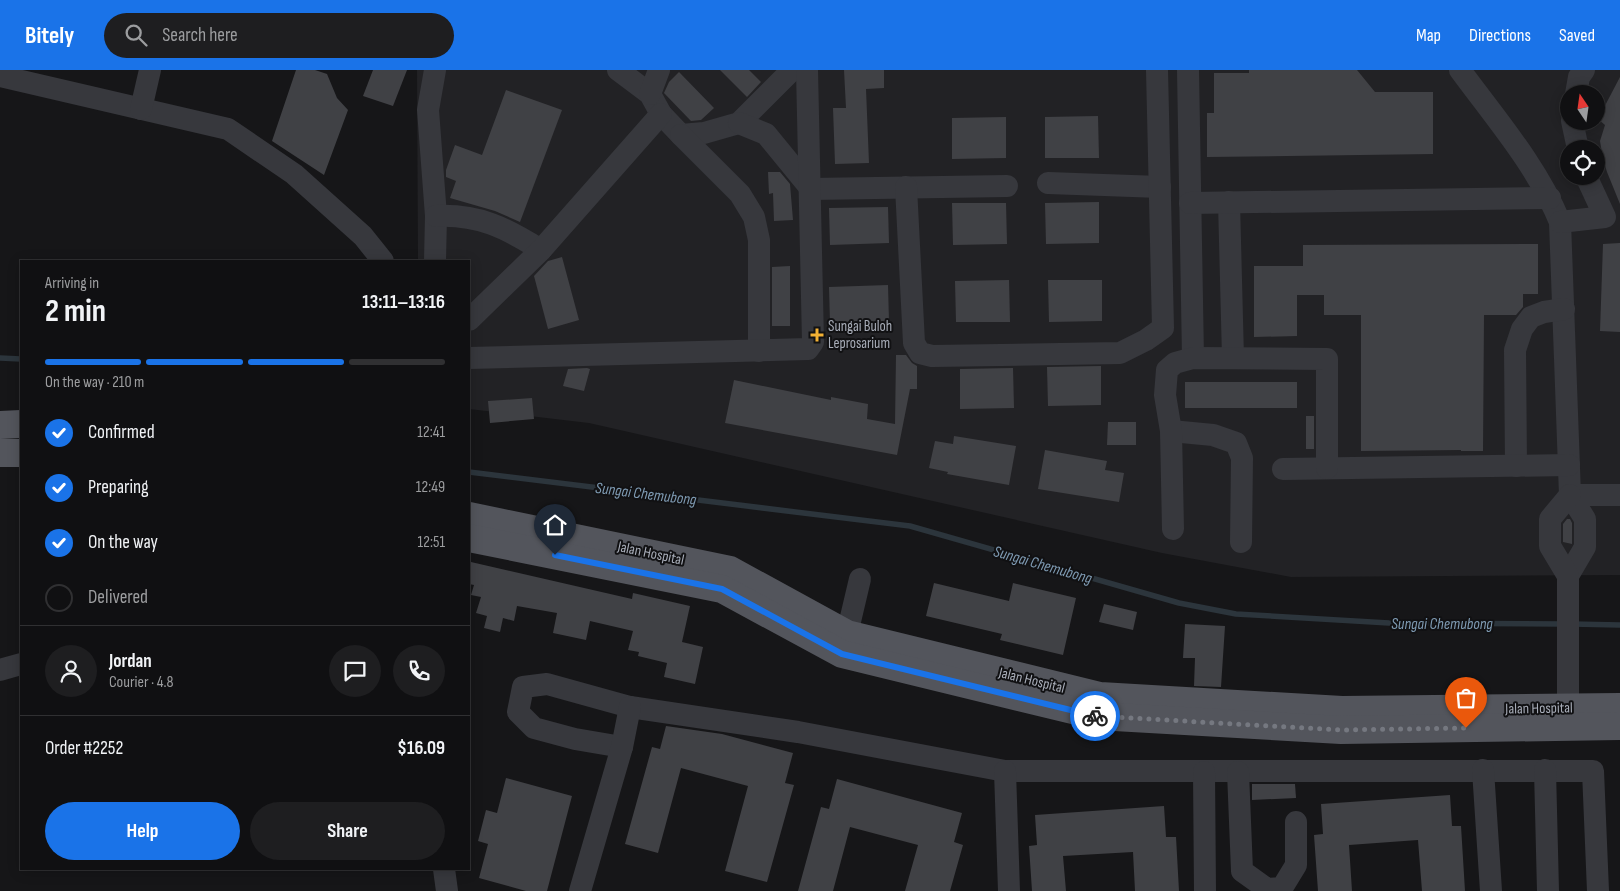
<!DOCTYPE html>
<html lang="en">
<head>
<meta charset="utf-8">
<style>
	body { margin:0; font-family:"Sofia Sans Condensed",sans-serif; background:#1e1e20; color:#f1f3f6; height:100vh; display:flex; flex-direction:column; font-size:19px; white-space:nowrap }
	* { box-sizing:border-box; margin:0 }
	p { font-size:16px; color:#9c9d9f }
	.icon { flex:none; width:28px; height:28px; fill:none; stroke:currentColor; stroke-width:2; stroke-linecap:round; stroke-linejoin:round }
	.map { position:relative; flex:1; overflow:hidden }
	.panel { position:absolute; left:20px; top:190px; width:450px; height:610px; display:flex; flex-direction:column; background:#101012; border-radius:0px; box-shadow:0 2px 12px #0003,0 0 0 1px #303032 }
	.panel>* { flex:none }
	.needle { width:32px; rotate:347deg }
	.buttons { position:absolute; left:1560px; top:15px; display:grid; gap:10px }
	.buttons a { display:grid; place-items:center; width:45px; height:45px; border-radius:50%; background:#101012; box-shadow:0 2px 12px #0003,0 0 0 1px #303032; font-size:25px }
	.pin { position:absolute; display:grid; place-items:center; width:42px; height:42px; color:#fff; margin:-51px -21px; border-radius:50% 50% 50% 0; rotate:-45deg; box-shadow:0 0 5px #0007 }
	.pin .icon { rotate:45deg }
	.courier { position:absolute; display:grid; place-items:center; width:50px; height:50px; margin:-25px; border:4px solid #1a73e8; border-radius:50%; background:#fff; color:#222; box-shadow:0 1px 6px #0007 }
	.head em { font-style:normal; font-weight:700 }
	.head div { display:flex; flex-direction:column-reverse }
	.head { display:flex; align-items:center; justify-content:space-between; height:85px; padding:0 25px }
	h1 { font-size:32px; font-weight:700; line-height:38px }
	.bar { display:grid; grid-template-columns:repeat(4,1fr); gap:8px 5px; align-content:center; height:60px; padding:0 25px }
	.bar i { height:6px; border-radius:4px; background:#303032 }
	.bar .selected { background:#1a73e8 }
	.bar p { grid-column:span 4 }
	.line { display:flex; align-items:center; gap:12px; padding:0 25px; border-top:1px solid #303032 }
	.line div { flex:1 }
	.round { display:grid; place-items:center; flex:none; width:52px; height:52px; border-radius:26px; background:#1e1e20 }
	ol { padding:0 25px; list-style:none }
	li { display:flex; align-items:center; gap:15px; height:55px }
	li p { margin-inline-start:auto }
	li .icon { padding:5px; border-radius:50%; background:#1a73e8; color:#fff; stroke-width:4 }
	li:last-child { color:#9c9d9f }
	li i { width:28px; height:28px; border:2px solid #303032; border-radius:50% }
	.button { display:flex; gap:10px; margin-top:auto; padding:10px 25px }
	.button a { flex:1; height:58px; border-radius:30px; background:#1a73e8; color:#fff; font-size:20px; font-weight:700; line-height:58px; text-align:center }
	.button a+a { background:#1e1e20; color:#f1f3f6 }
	header { display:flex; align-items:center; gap:30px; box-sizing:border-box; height:70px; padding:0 25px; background:#1a73e8; color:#fff }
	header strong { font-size:24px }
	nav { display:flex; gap:28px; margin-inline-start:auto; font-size:18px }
	.search { width:350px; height:45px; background:#1e1e20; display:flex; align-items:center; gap:12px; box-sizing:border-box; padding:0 18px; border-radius:28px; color:#9c9d9f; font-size:19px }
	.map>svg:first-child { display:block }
	.built { fill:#222225; fill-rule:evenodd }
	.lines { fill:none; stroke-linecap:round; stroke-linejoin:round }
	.stream { stroke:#2c353c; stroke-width:5.5 }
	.building { fill:#404145 }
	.minor { stroke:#37383d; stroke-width:22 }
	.major { stroke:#53555c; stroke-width:28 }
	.done { stroke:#757880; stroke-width:5; stroke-dasharray:0 9 }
	.route { stroke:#1a73e8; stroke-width:6 }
	.poi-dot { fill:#f2b134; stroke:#111113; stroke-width:2 }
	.labels { text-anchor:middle; stroke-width:4; stroke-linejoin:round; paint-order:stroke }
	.poi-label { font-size:15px; fill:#a8adb8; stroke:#111113; text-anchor:start }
	.street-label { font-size:15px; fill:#a8adb8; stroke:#111113 }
	.water-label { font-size:16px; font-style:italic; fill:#7f9bb3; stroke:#111113 }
</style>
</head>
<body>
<header>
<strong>Bitely</strong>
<div class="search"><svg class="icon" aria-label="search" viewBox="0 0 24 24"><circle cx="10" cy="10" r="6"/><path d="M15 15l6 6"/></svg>Search here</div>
<nav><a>Map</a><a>Directions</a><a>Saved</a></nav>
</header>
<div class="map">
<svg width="1620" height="821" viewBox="0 0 1620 821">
	<rect width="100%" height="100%" fill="#161618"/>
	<path class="built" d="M417,0H1620V505L1291,507L1162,483L589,353L469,339V191H418ZM1569,24H1596V51H1569ZM1569,79H1596V106H1569Z"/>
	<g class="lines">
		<g class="stream">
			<polyline points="0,288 21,289"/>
			<polyline points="469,402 910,456 1179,533 1236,544 1389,553 1563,554"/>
			<polyline points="1572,554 1620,555"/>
		</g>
	</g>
	<g class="building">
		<polygon points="296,0 315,0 327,4 337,28 348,40 324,105 272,71"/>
		<polygon points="373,0 407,0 393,36 363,26"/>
		<polygon points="720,0 749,0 761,12 747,27"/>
		<polygon points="844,0 884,0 884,18 866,19 869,93 835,94 833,38 846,38"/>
		<polygon points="1249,0 1357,0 1375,22 1433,22 1433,84 1207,87 1207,43 1214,43 1214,3 1249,3"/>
		<polygon points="679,2 714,38 701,50 691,51 664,23 669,12"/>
		<polygon points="1620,7 1620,134 1607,102 1603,89 1600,71 1605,55 1598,49"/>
		<polygon points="506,20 562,40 520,152 495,141 450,128 456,111 446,107 446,100 455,75 482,85"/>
		<polygon points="1098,46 1099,88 1045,88 1045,47"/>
		<polygon points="1006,47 1006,88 952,89 952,48"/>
		<polygon points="768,102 780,102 790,114 793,150 774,151 773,123 769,124"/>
		<polygon points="1099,132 1099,173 1046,174 1045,133"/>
		<polygon points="952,133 1006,133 1007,174 953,175"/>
		<polygon points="888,137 889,173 830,175 829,138"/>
		<polygon points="1620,173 1620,262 1600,261 1603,174"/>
		<polygon points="1538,174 1538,224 1523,224 1523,237 1516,245 1484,245 1483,381 1461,381 1461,380 1361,381 1361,245 1324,245 1324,225 1297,225 1297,266 1254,267 1254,196 1303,196 1303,175"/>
		<polygon points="562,187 579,250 548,259 534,206 548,191"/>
		<polygon points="790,196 790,256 772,256 772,197"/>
		<polygon points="1009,210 1010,252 956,252 955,211"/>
		<polygon points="1048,210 1102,210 1102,251 1049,252"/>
		<polygon points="888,215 889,252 830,253 829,217"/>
		<polygon points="896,285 906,285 912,293 917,296 917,319 910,319 897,385 725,353 734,310 831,330 831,327 868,334 867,349 895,354"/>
		<polygon points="1101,296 1101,335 1048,336 1047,297"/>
		<polygon points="587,298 590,299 584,321 563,316 568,299"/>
		<polygon points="1013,298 1014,338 960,339 960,299"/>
		<rect x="1185" y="312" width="112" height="26"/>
		<polygon points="532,328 534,349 490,353 488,331"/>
		<rect x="1306" y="346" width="8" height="33"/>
		<polygon points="1108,352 1136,352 1136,375 1107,375"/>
		<polygon points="954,366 1016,376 1009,415 947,404 948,402 929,398 935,371 953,374"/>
		<polygon points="1045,380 1107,391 1105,400 1124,403 1119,432 1038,419"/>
		<polygon points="1567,449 1570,449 1572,453 1572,474 1563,472 1563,454"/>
		<polygon points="471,492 632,529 633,523 690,536 682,572 703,577 695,614 664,607 667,593 638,586 639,582 628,580 633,561 590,551 586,570 553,563 557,543 517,536 514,551 503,548 500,562 484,558 487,546 476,543 481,527 471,525 474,515 469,514"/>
		<polygon points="934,513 1009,531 1013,513 1076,528 1063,585 1000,570 1002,564 926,546"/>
		<polygon points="1104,534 1137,542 1133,560 1099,552"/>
		<polygon points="1185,554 1225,556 1221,617 1194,616 1195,588 1183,588"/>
		<polygon points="666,656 722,664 793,683 785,713 794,715 767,812 725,801 748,716 681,698 658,783 625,774 652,677 660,679"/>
		<polygon points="506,708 572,726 547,821 526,821 479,808 488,774 478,771 486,740 497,743"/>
		<polygon points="837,709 962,743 954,772 963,775 950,821 905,821 918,775 850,757 833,821 798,821 821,737 829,739"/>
		<polygon points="1252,714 1295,714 1296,728 1252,730"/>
		<polygon points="1450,725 1452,756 1461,756 1465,821 1422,821 1418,770 1349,775 1352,821 1318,821 1314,765 1323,764 1321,734"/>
		<polygon points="1164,736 1166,767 1176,767 1179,821 1135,821 1133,782 1063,786 1066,821 1032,821 1029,776 1037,775 1035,745"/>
	</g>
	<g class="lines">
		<g class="minor">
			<polyline points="435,0 428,40 436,146 435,191"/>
			<polyline points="618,0 650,24 661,44 681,65 704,63 739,53 792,0"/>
			<polyline points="1188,0 1193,288"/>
			<path d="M1460,0C1496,49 1537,96 1560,152L1570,425L1585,449V477L1568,506"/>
			<polyline points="0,6 228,59 294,104 363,166 383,191"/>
			<polyline points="650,24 659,0"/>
			<polyline points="1576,24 1579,7 1584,0"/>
			<polyline points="141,39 150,0"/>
			<polyline points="1572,51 1578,79"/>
			<polyline points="739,53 766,64 811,119 1007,116"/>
			<polyline points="681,65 740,124 754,147 759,170 759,281"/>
			<polyline points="1048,113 1160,117"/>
			<polyline points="906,117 914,273 920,283 932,286 1120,283 1146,270 1163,258 1157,0"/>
			<polyline points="1229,132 1233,288"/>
			<polyline points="1190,133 1550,128"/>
			<path d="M436,146C479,144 506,158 541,180"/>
			<polyline points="1560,152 1605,147 1586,106"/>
			<polyline points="469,250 541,180 661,44"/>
			<polyline points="469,288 808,279 813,272 807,0"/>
			<polyline points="1171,361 1213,365 1236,373 1242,388 1241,472"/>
			<polyline points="1516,396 1515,280 1522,259 1531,247 1544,242 1564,239"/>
			<polyline points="1283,399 1569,395"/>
			<polyline points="1570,425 1620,425"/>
			<polyline points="1173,459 1171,361 1165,325 1167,300 1175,293 1193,288 1327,289 1327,398"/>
			<polyline points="847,564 860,509"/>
			<polyline points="0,600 21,594"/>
			<polyline points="1568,655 1568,506 1550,476 1550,449 1570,425"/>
			<polyline points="622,677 575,669 534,658 518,642 523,617 547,614 630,637 798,662 1005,701 1593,701 1598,821"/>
			<polyline points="1483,700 1491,821"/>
			<polyline points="1545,700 1548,821"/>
			<polyline points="1005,701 1009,821"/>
			<polyline points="1204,702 1205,821"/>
			<polyline points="1238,702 1242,801 1267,819 1282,818 1296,795 1296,752"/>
			<polyline points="444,799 447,821"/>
			<polyline points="580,821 622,677 630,637"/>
		</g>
		<g class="major">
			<polyline points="0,355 21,354"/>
			<polyline points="0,383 21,383"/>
			<polyline points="469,446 730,500 847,564 1100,626 1342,640 1620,637"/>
			<polyline points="469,468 722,519 842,584 1097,646 1341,660 1620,656"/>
		</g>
	</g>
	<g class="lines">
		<polyline class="done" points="1095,646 1341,660 1466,658"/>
		<polyline class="route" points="555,485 722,519 842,584 1095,646"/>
	</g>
	<path class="poi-dot" d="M814.5 257.5h5v5h5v5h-5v5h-5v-5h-5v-5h5z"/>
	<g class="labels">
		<g class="poi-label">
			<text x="828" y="261">Sungai Buloh<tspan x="828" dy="17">Leprosarium</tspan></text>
		</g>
		<g class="street-label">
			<text transform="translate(651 483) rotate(12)" y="5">Jalan Hospital</text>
			<text transform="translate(1032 610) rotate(14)" y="5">Jalan Hospital</text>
			<text transform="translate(1539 638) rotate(-1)" y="5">Jalan Hospital</text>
		</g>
		<g class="water-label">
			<text transform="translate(646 423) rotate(7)" y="6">Sungai Chemubong</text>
			<text transform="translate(1043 494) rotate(16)" y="6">Sungai Chemubong</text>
			<text x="1442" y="559">Sungai Chemubong</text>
		</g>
	</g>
</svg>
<div class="buttons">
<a><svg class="needle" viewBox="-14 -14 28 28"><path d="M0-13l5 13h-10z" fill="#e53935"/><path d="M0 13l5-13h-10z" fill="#9c9d9f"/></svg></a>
<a><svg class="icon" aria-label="locate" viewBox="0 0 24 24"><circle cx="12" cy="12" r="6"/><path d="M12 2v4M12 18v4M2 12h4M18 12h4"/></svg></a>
</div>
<div class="pin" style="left:1466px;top:658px;background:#ea580c"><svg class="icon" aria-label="bag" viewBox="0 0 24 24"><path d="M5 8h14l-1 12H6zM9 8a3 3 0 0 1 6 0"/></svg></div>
<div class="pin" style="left:555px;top:485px;background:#1f2937"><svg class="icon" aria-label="home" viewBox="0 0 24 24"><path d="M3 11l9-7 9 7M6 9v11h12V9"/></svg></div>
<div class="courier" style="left:1095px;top:646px"><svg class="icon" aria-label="bike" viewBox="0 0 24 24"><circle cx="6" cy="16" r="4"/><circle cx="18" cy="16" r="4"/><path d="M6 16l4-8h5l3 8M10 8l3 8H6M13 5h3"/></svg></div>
<section class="panel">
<div class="head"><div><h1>2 min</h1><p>Arriving in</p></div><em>13:11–13:16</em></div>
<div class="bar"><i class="selected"></i><i class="selected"></i><i class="selected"></i><i></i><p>On the way · 210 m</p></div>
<ol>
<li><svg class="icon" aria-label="check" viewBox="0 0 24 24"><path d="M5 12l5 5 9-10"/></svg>Confirmed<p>12:41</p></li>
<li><svg class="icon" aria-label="check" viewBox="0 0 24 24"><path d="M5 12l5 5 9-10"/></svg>Preparing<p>12:49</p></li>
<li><svg class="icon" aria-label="check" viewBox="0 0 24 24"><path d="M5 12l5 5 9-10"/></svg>On the way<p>12:51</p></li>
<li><i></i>Delivered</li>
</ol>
<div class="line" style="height:90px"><a class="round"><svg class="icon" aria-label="person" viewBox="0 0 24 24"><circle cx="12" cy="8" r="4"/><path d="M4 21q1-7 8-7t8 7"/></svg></a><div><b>Jordan</b><p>Courier · 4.8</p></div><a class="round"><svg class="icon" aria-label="chat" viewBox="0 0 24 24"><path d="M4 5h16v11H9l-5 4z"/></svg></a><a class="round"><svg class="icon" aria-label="phone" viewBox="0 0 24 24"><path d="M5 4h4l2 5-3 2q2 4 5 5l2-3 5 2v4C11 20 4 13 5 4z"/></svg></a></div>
<div class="line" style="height:65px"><div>Order #2252</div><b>$16.09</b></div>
<div class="button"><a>Help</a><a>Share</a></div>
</section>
</div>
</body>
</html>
